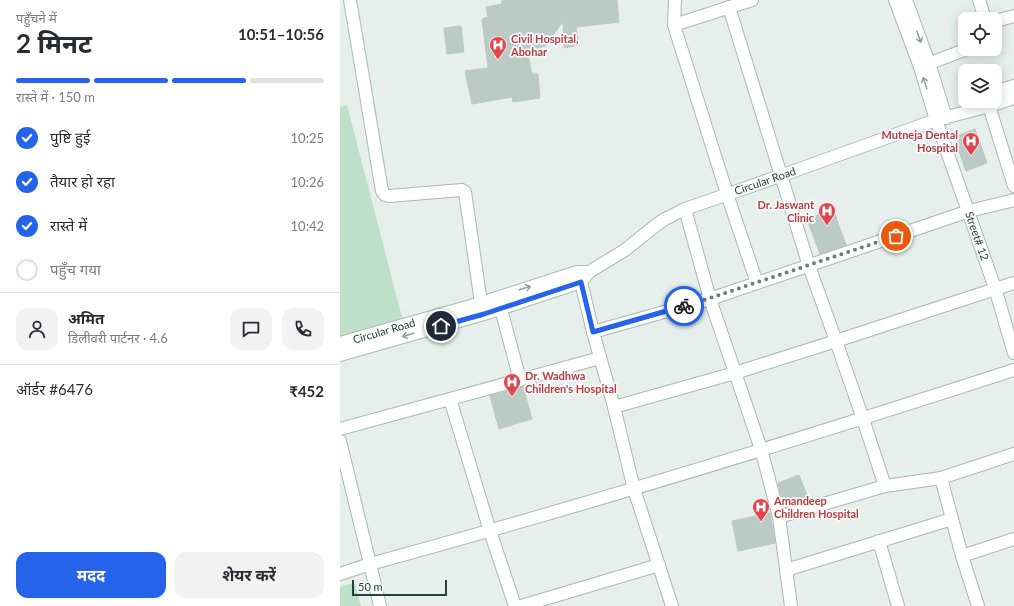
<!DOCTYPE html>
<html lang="hi">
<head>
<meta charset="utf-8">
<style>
	body { margin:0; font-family:Lato,"Noto Sans Devanagari",sans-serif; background:#f2f2f3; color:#2b2b33; height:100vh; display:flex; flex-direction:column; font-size:15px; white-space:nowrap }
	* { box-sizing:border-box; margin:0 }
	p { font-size:13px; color:#7c7c81 }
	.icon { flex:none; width:22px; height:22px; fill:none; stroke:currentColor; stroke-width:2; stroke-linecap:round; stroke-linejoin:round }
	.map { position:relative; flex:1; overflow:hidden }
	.drawer { display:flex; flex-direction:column; background:#fff; width:340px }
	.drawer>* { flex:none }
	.buttons { position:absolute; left:618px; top:12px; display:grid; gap:8px }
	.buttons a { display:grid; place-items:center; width:44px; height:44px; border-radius:8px; background:#fff; box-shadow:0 2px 10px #0003; font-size:20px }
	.scale { position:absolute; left:12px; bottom:10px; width:95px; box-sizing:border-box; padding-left:4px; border:2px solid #24423a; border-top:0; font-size:11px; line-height:14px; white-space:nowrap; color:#24423a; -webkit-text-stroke:3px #f7fbf9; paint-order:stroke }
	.pin { position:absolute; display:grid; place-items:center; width:34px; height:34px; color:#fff; margin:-17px; border:2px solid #fff; border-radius:50%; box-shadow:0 1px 4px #0007 }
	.courier { position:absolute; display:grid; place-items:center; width:40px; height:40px; margin:-20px; border:3px solid #2563eb; border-radius:50%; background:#fff; color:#222; box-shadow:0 1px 5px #0007 }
	.overview em { font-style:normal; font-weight:700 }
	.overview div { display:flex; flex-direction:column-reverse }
	.overview { display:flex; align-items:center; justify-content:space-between; height:68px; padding:0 16px }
	h1 { font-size:26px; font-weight:700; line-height:30px }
	.bar { display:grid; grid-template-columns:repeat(4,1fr); gap:6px 4px; align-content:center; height:48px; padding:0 16px }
	.bar i { height:5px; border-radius:3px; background:#e1e1e2 }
	.bar .selected { background:#2563eb }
	.bar p { grid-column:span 4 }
	.line { display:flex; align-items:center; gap:10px; padding:0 16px; border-top:1px solid #e1e1e2 }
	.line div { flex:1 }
	.round { display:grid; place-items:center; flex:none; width:42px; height:42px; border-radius:12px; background:#f2f2f3 }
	ol { padding:0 16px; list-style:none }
	li { display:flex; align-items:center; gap:12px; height:44px }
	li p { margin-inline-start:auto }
	li .icon { padding:4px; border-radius:50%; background:#2563eb; color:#fff; stroke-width:4 }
	li:last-child { color:#7c7c81 }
	li i { width:22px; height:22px; border:2px solid #e1e1e2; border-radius:50% }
	.cta { display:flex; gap:8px; margin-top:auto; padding:8px 16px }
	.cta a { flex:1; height:46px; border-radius:12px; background:#2563eb; color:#fff; font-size:16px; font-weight:700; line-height:46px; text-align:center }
	.cta a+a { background:#f2f2f3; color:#2b2b33 }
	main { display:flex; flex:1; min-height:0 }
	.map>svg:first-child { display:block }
	.green { fill:#bfe0c8 }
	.building { fill:#bbcac4; stroke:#b8c9c2 }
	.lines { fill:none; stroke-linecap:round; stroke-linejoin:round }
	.street-casing { stroke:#a8b8b2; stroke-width:14 }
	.secondary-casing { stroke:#a4bbb3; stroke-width:14 }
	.street { stroke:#fff; stroke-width:12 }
	.secondary { stroke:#fff; stroke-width:12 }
	.oneway { stroke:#92a09c }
	.done { stroke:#687f78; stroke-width:4; stroke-dasharray:0 7.2 }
	.route { stroke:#2563eb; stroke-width:5 }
	.labels { text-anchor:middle; stroke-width:3.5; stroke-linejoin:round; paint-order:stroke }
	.health-label { font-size:11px; font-weight:bold; fill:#be3a42; stroke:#f7fbf9; text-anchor:start }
	.street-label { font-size:11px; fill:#24423a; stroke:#f7fbf9 }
</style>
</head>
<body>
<main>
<section class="drawer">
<div class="overview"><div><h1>2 मिनट</h1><p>पहुँचने में</p></div><em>10:51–10:56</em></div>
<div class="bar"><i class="selected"></i><i class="selected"></i><i class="selected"></i><i></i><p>रास्ते में · 150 m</p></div>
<ol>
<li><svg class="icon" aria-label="check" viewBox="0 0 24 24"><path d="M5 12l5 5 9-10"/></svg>पुष्टि हुई<p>10:25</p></li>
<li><svg class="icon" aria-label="check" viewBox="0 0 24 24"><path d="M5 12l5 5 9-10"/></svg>तैयार हो रहा<p>10:26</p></li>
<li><svg class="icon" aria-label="check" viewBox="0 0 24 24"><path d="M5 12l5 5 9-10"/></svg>रास्ते में<p>10:42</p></li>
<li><i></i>पहुँच गया</li>
</ol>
<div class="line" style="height:72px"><a class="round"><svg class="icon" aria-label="person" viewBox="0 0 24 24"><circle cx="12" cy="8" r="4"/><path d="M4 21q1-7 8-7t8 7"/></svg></a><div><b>अमित</b><p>डिलीवरी पार्टनर · 4.6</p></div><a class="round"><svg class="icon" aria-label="chat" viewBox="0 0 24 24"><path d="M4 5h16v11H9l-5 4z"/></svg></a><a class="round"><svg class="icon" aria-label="phone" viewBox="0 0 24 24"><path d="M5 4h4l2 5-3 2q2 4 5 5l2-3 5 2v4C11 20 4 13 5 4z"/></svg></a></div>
<div class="line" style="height:52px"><div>ऑर्डर #6476</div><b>₹452</b></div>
<div class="cta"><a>मदद</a><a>शेयर करें</a></div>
</section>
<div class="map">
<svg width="674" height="606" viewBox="0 0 674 606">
	<rect width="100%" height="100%" fill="#e6efeb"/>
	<g class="green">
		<polygon points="7,105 63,321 0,336 0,107"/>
		<polygon points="15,583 21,606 0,606 0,587"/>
	</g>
	<g class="building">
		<polygon points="162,0 277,0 279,22 236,27 239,45 224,48 223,21 206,46 187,50 192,74 198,74 200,98 173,102 172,97 132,104 125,71 148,68 142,19 148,17 146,7 162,4"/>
		<polygon points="121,26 124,52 107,54 104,28"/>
		<polygon points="635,129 647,163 626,171 614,137"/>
		<polygon points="493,209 506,245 480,254 467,219"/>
		<polygon points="183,387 192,419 159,429 150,396"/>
		<polygon points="459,475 469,500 444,508 438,483"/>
		<polygon points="430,513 435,543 398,551 392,521"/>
	</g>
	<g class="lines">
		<defs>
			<g id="street">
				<polyline points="10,0 27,101 42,191 45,195 49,196 122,190 125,192 141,303"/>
				<polyline points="335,0 334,25 387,194 417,283"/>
				<polyline points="639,0 645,19"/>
				<polyline points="389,7 469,266 496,341 523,419 545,486"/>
				<polyline points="655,21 674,16"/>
				<polyline points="334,25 412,0"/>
				<polyline points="580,67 627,49"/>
				<polyline points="649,106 674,186"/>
				<polyline points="596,120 655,288 674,353"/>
				<polyline points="345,209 370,299 421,449 439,517 451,606"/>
				<polyline points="241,282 253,332 274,407 294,489 332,606"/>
				<polyline points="158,298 180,380"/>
				<polyline points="253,332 370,299 629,211 674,200"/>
				<polyline points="274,407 395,373 496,341 674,283"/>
				<polyline points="0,429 110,399"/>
				<polyline points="0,441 30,564 0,574"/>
				<polyline points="601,478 674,454"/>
				<polyline points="439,517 545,486 601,478 622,556 638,606"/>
				<polyline points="539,541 558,606"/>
				<polyline points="622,556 674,539"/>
				<polyline points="446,570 612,519"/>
				<path d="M40,606L30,564C246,505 461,439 674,370"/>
				<polyline points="175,606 150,531 110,399 260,358"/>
				<polyline points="181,606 319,565"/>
			</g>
			<g id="secondary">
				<polyline points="555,0 580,67 596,120"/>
				<polyline points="566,0 589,63 606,118"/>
				<polyline points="655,92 674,86"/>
				<polyline points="0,343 141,303 237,272 249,272"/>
				<polyline points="0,355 144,314 241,282 249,272 285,250 315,226 325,219 345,209 440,176 596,120 649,106 674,98"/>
			</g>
		</defs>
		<use href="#street" class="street-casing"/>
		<use href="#secondary" class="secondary-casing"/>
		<use href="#street" class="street"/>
		<use href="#secondary" class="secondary"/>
	</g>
	<defs><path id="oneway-shaft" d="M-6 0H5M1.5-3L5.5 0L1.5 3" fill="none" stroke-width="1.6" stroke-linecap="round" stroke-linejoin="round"/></defs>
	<g class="oneway">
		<use href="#oneway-shaft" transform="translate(579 37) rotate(70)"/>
		<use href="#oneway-shaft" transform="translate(585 83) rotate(-108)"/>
		<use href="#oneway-shaft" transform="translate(185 288) rotate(-17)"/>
		<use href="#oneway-shaft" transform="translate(68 335) rotate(164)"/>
	</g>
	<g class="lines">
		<polyline class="done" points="344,306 370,298 556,236"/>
		<polyline class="route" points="101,326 144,314 241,282 253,332 344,306"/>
	</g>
	<defs>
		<symbol id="hospital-pin" viewBox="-11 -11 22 30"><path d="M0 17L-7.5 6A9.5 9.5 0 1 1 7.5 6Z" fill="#e0444e" stroke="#f7fbf9"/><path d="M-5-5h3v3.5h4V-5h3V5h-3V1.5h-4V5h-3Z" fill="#fff"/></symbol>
	</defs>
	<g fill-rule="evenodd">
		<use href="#hospital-pin" x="148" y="35" width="20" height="27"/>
		<use href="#hospital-pin" x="621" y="131" width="20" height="27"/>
		<use href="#hospital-pin" x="477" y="201" width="20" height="27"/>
		<use href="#hospital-pin" x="162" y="372" width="20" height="27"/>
		<use href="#hospital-pin" x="411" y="497" width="20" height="27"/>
	</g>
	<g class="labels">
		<g class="health-label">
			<text x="171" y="43">Civil Hospital,<tspan x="171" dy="13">Abohar</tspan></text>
			<text x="618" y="139" text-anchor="end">Mutneja Dental<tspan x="618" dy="13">Hospital</tspan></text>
			<text x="474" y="209" text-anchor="end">Dr. Jaswant<tspan x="474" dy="13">Clinic</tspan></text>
			<text x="185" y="380">Dr. Wadhwa<tspan x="185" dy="13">Children's Hospital</tspan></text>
			<text x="434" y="505">Amandeep<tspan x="434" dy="13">Children Hospital</tspan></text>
		</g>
		<g class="street-label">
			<text transform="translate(425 181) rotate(-19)" y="4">Circular Road</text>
			<text transform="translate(637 236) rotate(71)" y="4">Street# 12</text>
			<text transform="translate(44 331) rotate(-16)" y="4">Circular Road</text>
		</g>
	</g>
</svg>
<div class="buttons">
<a><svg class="icon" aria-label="locate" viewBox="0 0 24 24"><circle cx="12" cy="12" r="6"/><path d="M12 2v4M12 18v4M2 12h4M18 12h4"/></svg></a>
<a><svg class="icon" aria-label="layers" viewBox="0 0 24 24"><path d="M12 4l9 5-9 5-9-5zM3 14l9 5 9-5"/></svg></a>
</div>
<div class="scale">50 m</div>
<div class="pin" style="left:556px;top:236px;background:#ea580c"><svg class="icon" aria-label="bag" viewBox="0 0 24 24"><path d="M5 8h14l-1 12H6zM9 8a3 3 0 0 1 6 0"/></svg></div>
<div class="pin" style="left:101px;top:326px;background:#1f2937"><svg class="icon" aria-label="home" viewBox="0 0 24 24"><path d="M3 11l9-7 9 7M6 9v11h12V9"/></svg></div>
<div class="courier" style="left:344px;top:306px"><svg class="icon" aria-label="bike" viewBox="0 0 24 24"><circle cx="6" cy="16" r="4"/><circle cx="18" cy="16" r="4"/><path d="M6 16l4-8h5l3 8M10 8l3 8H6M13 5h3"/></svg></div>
</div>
</main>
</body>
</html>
